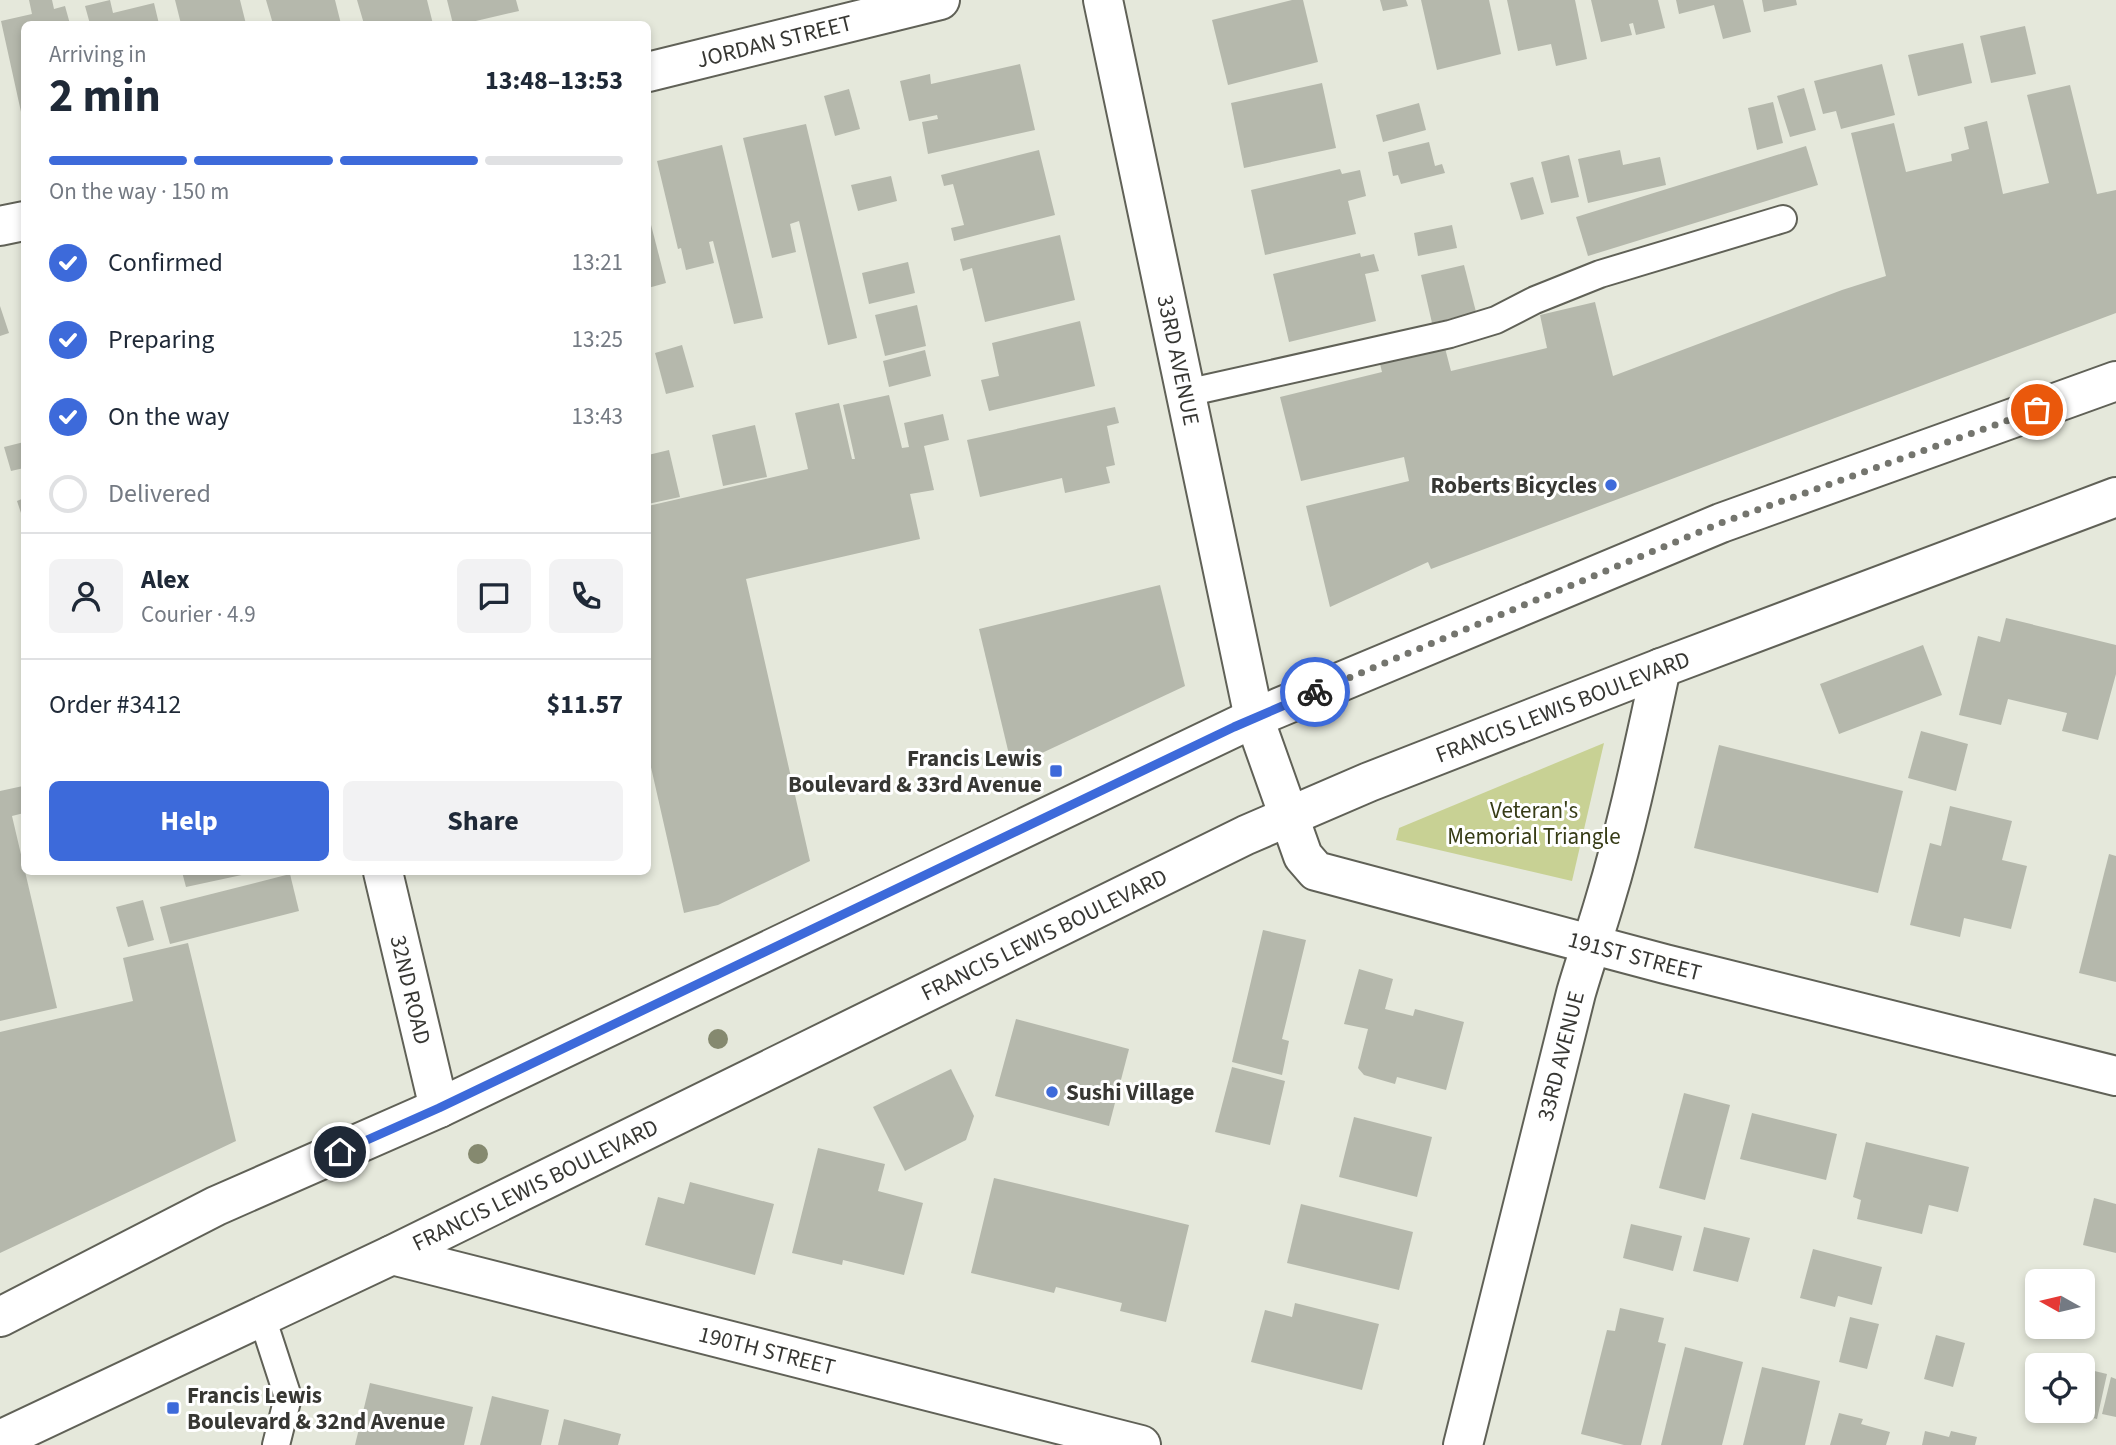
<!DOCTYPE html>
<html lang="en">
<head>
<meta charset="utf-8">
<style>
	body { margin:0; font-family:"Source Sans 3",sans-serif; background:#f2f2f3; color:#1f2937; height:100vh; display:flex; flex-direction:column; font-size:26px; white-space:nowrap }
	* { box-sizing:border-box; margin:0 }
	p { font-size:23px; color:#747a83 }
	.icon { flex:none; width:38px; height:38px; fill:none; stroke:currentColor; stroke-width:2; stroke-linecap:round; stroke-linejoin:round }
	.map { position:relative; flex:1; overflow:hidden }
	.panel { position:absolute; left:21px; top:21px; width:630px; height:854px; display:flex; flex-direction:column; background:#fff; border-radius:10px; box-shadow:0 4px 10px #0003 }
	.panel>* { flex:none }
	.needle { width:46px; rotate:278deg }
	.fabs { position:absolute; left:2025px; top:1269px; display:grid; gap:14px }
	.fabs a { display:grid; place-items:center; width:70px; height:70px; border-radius:10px; background:#fff; box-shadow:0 4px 10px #0003; font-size:35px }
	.pin { position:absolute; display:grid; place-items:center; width:60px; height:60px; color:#fff; margin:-30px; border:4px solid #fff; border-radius:50%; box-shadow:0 2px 7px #0007 }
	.courier { position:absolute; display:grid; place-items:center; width:70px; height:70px; margin:-35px; border:5px solid #3d6ada; border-radius:50%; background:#fff; color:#222; box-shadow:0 2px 9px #0007 }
	.headline em { font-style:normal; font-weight:700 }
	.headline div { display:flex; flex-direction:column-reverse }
	.headline { display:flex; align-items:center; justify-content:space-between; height:119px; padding:0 28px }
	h1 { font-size:46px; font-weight:700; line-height:52px }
	.bar { display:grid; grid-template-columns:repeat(4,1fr); gap:10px 7px; align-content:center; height:84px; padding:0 28px }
	.bar i { height:9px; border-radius:5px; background:#e0e1e3 }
	.bar .active { background:#3d6ada }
	.bar p { grid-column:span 4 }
	.line { display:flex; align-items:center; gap:18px; padding:0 28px; border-top:2px solid #e0e1e3 }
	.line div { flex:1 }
	.round { display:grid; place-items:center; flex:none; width:74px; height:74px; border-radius:10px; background:#f2f2f3 }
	ol { padding:0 28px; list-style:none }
	li { display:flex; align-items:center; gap:21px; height:77px }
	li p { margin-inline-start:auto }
	li .icon { padding:7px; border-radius:50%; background:#3d6ada; color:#fff; stroke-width:4 }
	li:last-child { color:#747a83 }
	li i { width:38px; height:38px; border:4px solid #e0e1e3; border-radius:50% }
	.action { display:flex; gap:14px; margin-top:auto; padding:14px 28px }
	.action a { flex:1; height:80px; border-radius:10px; background:#3d6ada; color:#fff; font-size:28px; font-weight:700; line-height:80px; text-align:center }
	.action a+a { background:#f2f2f3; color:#1f2937 }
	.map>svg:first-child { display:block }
	.green { fill:#c8d194 }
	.building { fill:#b5b8ac }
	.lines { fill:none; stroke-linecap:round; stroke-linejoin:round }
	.lane-casing { stroke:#606157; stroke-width:30 }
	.street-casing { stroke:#606157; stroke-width:42 }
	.primary-casing { stroke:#606157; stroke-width:42 }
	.lane { stroke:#fff; stroke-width:26 }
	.street { stroke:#fff; stroke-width:38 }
	.primary { stroke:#fff; stroke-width:38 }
	.tree { fill:#85896f }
	.done { stroke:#74756e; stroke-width:7; stroke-dasharray:0 12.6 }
	.route { stroke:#3d6ada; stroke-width:9 }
	.poi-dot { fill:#3d6ada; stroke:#fff; stroke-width:2.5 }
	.labels { text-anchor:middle; stroke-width:6; stroke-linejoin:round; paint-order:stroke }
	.street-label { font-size:23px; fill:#373733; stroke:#fff }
	.poi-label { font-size:23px; font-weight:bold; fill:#373733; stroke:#fff; text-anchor:end }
	.park-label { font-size:23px; fill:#373c16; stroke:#fff }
</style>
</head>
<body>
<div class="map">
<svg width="2116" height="1445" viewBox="0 0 2116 1445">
	<rect width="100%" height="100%" fill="#e5e8db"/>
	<polygon class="green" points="1604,743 1572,881 1396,840 1399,828"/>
	<g class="building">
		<polygon points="29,0 52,0 54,9 65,6 70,24 24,24 23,121 1,21 32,14"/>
		<polygon points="110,0 113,13 154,3 159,24 90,24 85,6"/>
		<polygon points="175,0 240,0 246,24 181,24"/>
		<polygon points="266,0 335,0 341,24 273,24"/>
		<polygon points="357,0 427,0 433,24 364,24"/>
		<polygon points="447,0 516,0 519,11 463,24 453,24"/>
		<polygon points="1292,0 1303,0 1318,62 1228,85 1212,20"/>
		<polygon points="1380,0 1406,0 1408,6 1383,11"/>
		<polygon points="1421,0 1489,0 1501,54 1437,70"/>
		<polygon points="1507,0 1575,0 1587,59 1556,66 1551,44 1518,51"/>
		<polygon points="1591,0 1658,0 1665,28 1636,35 1633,23 1629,24 1632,35 1601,42"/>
		<polygon points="1676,0 1743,0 1751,32 1723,39 1714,5 1679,14"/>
		<polygon points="1762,0 1796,0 1797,5 1764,12"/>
		<polygon points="2025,26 2036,74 1991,83 1980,36"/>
		<polygon points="1963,43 1972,83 1918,96 1908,55"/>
		<polygon points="1020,64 1035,130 928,154 922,122 938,119 937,115 909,121 900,81 930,74 931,84"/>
		<polygon points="1882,64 1895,115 1841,129 1836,111 1823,114 1814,81"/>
		<polygon points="1322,83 1336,148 1244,168 1231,103"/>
		<polygon points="2070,85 2097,194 2116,190 2116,313 1431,569 1428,562 1330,607 1306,506 1409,481 1404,457 1301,481 1280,397 1382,372 1380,364 1445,348 1451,371 1547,348 1540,315 1595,302 1613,376 1842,290 1886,276 1851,133 1894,123 1906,172 1952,161 1951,154 1969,149 1964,127 1987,121 2003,194 2049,183 2027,95"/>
		<polygon points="1804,88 1816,130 1790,137 1777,96"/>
		<polygon points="849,89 860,129 835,136 824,96"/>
		<polygon points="1773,102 1783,143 1757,150 1748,108"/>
		<polygon points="1419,103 1426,130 1383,142 1376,115"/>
		<polygon points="806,124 857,338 828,345 799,221 790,224 796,252 772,258 743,138"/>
		<polygon points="1429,142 1435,166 1442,164 1445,173 1401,184 1398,175 1393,176 1388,152"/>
		<polygon points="722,145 763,318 734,324 713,241 709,242 714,263 686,270 681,248 678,249 657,161"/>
		<polygon points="1806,146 1818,185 1588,256 1576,217"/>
		<polygon points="1039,150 1055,215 954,241 951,228 964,225 953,184 944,186 941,175"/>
		<polygon points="1620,150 1623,165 1660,157 1666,185 1588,203 1578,159"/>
		<polygon points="1569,155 1579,197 1551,203 1541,162"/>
		<polygon points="1340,169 1342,174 1360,170 1366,196 1348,201 1356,234 1265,255 1251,190"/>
		<polygon points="891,176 897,201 858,211 851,185"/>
		<polygon points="1533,177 1544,214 1521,220 1510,183"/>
		<polygon points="648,213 666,283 648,288"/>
		<polygon points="1452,225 1457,248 1418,256 1414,233"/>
		<polygon points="1060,235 1075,300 985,322 972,268 963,271 960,259"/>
		<polygon points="1360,253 1361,257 1374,254 1379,271 1365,274 1376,321 1289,342 1273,274"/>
		<polygon points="908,262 915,293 869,304 862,273"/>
		<polygon points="1464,265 1476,312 1432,323 1421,275"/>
		<polygon points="917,305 926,346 885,356 875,315"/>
		<polygon points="0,306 9,333 0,336"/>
		<polygon points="1080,321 1095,386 989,411 981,380 999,376 992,343"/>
		<polygon points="682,345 694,387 666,394 655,353"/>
		<polygon points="925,350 931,376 889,387 883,361"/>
		<polygon points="889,395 902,448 909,447 904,423 943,414 949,440 924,446 934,490 910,494 920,539 746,579 810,861 718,905 684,913 648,754 648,506 808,469 795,413 839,403 852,459 855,459 843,405"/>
		<polygon points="1115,407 1119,423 1107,426 1115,465 1106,467 1110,483 1065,493 1062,478 980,497 967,440"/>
		<polygon points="755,425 767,477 723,486 712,435"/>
		<polygon points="24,442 24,468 11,471 4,447"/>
		<polygon points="669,450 680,497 648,504 648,455"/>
		<polygon points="24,498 24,522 17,501"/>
		<polygon points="1160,585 1185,686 1012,767 979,629"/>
		<polygon points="2006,618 2116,645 2116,674 2098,740 2062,731 2067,713 2008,699 2001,725 1959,715 1978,636 2000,642"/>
		<polygon points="1923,645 1942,695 1839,734 1820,684"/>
		<polygon points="1921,731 1968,744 1956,791 1908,778"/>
		<polygon points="1719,745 1903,791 1878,893 1694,848"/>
		<polygon points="23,786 24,813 12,816 57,1008 0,1021 0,791"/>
		<polygon points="1950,806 2012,821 2002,860 2027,866 2011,929 1964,918 1960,937 1910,925 1930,843 1941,846"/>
		<polygon points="2109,854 2116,856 2116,982 2079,973"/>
		<polygon points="182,872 251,872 251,873 186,887"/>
		<polygon points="290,874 299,911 170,944 160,907"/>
		<polygon points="143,900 154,940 128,947 116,907"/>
		<polygon points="1263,930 1306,940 1282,1039 1289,1041 1282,1075 1232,1062"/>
		<polygon points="188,943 236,1141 0,1253 0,1032 133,1001 123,958"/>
		<polygon points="1359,969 1393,979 1385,1009 1413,1016 1415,1009 1464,1022 1446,1090 1397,1077 1395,1084 1364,1075 1358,1068 1368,1029 1344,1024"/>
		<polygon points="1016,1019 1129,1049 1109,1126 995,1096"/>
		<polygon points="1232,1067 1285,1081 1270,1145 1215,1132"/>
		<polygon points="951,1069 974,1116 966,1140 905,1171 873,1107"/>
		<polygon points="1684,1093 1730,1105 1705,1200 1659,1188"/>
		<polygon points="1752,1113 1837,1134 1826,1180 1740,1159"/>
		<polygon points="1354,1117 1432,1137 1417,1197 1339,1177"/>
		<polygon points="1866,1142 1969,1167 1958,1212 1929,1205 1922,1234 1857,1219 1861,1200 1853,1197"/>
		<polygon points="818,1148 885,1164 878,1191 923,1203 904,1275 843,1260 842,1265 792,1253"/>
		<polygon points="994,1178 1189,1225 1166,1322 1120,1311 1122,1303 1056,1287 1054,1293 971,1273"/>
		<polygon points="690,1182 774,1204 755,1275 645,1245 658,1197 684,1204"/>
		<polygon points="2094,1198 2116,1204 2116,1253 2083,1245"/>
		<polygon points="1301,1204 1413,1232 1399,1290 1287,1263"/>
		<polygon points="1631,1224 1682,1236 1673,1271 1623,1258"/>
		<polygon points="1704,1227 1750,1238 1738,1282 1693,1271"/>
		<polygon points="1813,1249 1882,1267 1872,1305 1838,1296 1835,1307 1800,1298"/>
		<polygon points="1295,1303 1379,1324 1362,1390 1251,1362 1265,1310 1292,1317"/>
		<polygon points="1620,1308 1664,1318 1658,1342 1666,1344 1641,1445 1624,1445 1581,1434 1607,1330 1615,1331"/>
		<polygon points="1850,1317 1879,1324 1867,1369 1839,1362"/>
		<polygon points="1936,1335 1965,1343 1953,1387 1924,1379"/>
		<polygon points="1685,1347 1743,1362 1722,1445 1661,1445"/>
		<polygon points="1762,1367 1820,1381 1805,1445 1743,1445"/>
		<polygon points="2082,1368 2107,1374 2097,1419 2066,1411 2082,1410"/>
		<polygon points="2111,1377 2116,1379 2116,1417 2102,1414"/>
		<polygon points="370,1383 473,1407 464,1445 355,1445"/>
		<polygon points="492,1396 549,1410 541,1445 480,1445"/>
		<polygon points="1839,1413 1863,1419 1861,1424 1890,1432 1886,1445 1830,1445"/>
		<polygon points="564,1419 621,1434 618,1445 558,1445"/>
		<polygon points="1925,1431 1949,1437 1951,1431 1977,1437 1975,1445 1922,1445"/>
	</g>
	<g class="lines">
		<defs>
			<g id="lane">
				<polyline points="1186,393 1450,334 1496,320 1535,300 1600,274 1783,219"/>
				<polyline points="262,1317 288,1397 276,1445"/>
			</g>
			<g id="street">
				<path id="s1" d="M1103,0L1254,718L1303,856L1316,871L1665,964L2116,1076"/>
				<path id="s2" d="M648,72L940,0"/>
				<polyline points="0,226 24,221"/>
				<path id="s3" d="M383,872L439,1108"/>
				<path id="s4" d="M392,1255L1141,1445"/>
				<path id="s5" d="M1463,1445L1576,993C1585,962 1596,931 1605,900C1628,824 1644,746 1661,668"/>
			</g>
			<g id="primary">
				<polyline points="0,1317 216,1206 439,1108 1254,718 1721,523 2116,381"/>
				<path id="s6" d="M0,1440L392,1255L1246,835L1369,782L1661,668L2116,497"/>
			</g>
		</defs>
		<use href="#lane" class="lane-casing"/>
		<use href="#street" class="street-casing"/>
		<use href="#primary" class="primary-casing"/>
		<use href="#lane" class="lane"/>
		<use href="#street" class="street"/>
		<use href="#primary" class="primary"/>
	</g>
	<g class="tree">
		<circle cx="718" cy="1039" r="10"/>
		<circle cx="478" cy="1154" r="10"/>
	</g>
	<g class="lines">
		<polyline class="done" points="1315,692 1721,523 2037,410"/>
		<polyline class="route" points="340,1152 439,1108 1234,727 1315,692"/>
	</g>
	<g class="poi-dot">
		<circle cx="1611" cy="485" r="7"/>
		<rect x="1049" y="764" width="14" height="14" rx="3.5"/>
		<circle cx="1052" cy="1092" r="7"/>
		<rect x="166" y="1401" width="14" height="14" rx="3.5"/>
	</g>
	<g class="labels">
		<g class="street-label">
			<text dy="8" stroke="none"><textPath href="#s2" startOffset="130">JORDAN STREET</textPath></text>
			<text dy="8" stroke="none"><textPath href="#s1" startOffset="368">33RD AVENUE</textPath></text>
			<text dy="8" stroke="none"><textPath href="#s6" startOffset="1727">FRANCIS LEWIS BOULEVARD</textPath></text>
			<text dy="8" stroke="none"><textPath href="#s6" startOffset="1160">FRANCIS LEWIS BOULEVARD</textPath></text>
			<text dy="8" stroke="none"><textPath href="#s1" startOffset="1230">191ST STREET</textPath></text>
			<text dy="8" stroke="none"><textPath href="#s3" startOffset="121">32ND ROAD</textPath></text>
			<text dy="8" stroke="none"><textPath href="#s5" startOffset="401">33RD AVENUE</textPath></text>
			<text dy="8" stroke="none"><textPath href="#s6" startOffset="593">FRANCIS LEWIS BOULEVARD</textPath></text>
			<text dy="8" stroke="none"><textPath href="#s4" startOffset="387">190TH STREET</textPath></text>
		</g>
		<g class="poi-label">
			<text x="1597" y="493">Roberts Bicycles</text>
			<text x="1042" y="766">Francis Lewis<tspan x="1042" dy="26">Boulevard &amp; 33rd Avenue</tspan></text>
			<text x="1066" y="1100" text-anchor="start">Sushi Village</text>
			<text x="187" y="1403" text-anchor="start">Francis Lewis<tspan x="187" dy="26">Boulevard &amp; 32nd Avenue</tspan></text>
		</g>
		<g class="park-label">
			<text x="1534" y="818">Veteran's<tspan x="1534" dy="26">Memorial Triangle</tspan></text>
		</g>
	</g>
</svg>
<div class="fabs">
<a><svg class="needle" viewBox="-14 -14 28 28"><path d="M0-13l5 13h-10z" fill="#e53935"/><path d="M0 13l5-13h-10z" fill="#747a83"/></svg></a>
<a><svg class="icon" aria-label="locate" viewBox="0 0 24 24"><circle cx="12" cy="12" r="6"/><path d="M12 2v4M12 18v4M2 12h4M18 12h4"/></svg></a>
</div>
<div class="pin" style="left:2037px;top:410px;background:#ea580c"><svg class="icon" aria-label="bag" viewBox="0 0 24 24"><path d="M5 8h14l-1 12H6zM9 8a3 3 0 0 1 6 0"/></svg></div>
<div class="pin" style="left:340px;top:1152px;background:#1f2937"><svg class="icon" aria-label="home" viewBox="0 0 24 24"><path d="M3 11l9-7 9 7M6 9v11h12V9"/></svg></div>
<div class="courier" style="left:1315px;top:692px"><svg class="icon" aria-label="bike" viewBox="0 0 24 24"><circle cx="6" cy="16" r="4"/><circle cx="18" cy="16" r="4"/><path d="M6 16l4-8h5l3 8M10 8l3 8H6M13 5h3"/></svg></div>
<section class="panel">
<div class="headline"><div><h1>2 min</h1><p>Arriving in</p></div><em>13:48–13:53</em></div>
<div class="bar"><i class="active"></i><i class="active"></i><i class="active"></i><i></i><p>On the way · 150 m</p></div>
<ol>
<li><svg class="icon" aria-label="check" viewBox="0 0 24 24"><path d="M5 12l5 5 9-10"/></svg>Confirmed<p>13:21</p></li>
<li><svg class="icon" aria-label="check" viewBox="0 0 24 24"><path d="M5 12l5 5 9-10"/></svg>Preparing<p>13:25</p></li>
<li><svg class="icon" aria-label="check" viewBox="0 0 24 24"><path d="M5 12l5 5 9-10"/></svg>On the way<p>13:43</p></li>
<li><i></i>Delivered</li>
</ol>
<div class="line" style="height:126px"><a class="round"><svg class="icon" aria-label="person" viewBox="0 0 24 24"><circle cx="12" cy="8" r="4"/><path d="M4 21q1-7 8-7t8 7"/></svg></a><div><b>Alex</b><p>Courier · 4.9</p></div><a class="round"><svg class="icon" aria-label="chat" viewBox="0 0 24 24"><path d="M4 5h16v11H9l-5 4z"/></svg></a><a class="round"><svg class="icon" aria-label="phone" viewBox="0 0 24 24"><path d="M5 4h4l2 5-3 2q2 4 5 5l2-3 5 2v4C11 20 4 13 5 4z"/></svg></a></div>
<div class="line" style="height:91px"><div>Order #3412</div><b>$11.57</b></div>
<div class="action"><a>Help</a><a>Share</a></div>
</section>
</div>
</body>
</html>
